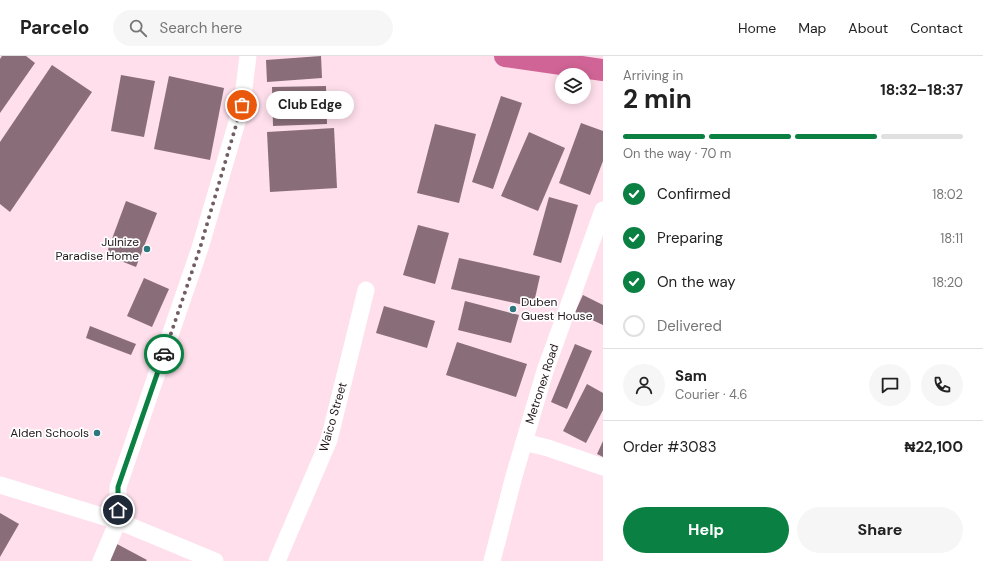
<!DOCTYPE html>
<html lang="en">
<head>
<meta charset="utf-8">
<style>
	body { margin:0; font-family:"DM Sans",sans-serif; background:#f6f6f6; color:#222; height:100vh; display:flex; flex-direction:column; font-size:15px; white-space:nowrap }
	* { box-sizing:border-box; margin:0 }
	p { font-size:13px; color:#767676 }
	.icon { flex:none; width:22px; height:22px; fill:none; stroke:currentColor; stroke-width:2; stroke-linecap:round; stroke-linejoin:round }
	.map { position:relative; flex:1; overflow:hidden }
	.details { display:flex; flex-direction:column; background:#fff; width:380px }
	.details>* { flex:none }
	.controls { position:absolute; left:555px; top:12px; display:grid; gap:8px }
	.controls a { display:grid; place-items:center; width:36px; height:36px; border-radius:50%; background:#fff; box-shadow:0 2px 10px #0003; font-size:20px }
	.pin { position:absolute; display:grid; place-items:center; width:34px; height:34px; color:#fff; margin:-17px; border:2px solid #fff; border-radius:50%; box-shadow:0 1px 4px #0007 }
	.courier { position:absolute; display:grid; place-items:center; width:40px; height:40px; margin:-20px; border:3px solid #0b8043; border-radius:50%; background:#fff; color:#222; box-shadow:0 1px 5px #0007 }
	.bubble { position:absolute; height:28px; border-radius:14px; background:#fff; box-shadow:0 2px 10px #0003; font-size:13px; font-weight:700; line-height:28px; text-align:center }
	.headline em { font-style:normal; font-weight:700 }
	.headline div { display:flex; flex-direction:column-reverse }
	.headline { display:flex; align-items:center; justify-content:space-between; height:68px; padding:0 20px }
	h1 { font-size:26px; font-weight:700; line-height:30px }
	.bar { display:grid; grid-template-columns:repeat(4,1fr); gap:6px 4px; align-content:center; height:48px; padding:0 20px }
	.bar i { height:5px; border-radius:3px; background:#e0e0e0 }
	.bar .active { background:#0b8043 }
	.bar p { grid-column:span 4 }
	.line { display:flex; align-items:center; gap:10px; padding:0 20px; border-top:1px solid #e0e0e0 }
	.line div { flex:1 }
	.round { display:grid; place-items:center; flex:none; width:42px; height:42px; border-radius:21px; background:#f6f6f6 }
	ol { padding:0 20px; list-style:none }
	li { display:flex; align-items:center; gap:12px; height:44px }
	li p { margin-inline-start:auto }
	li .icon { padding:4px; border-radius:50%; background:#0b8043; color:#fff; stroke-width:4 }
	li:last-child { color:#767676 }
	li i { width:22px; height:22px; border:2px solid #e0e0e0; border-radius:50% }
	.action { display:flex; gap:8px; margin-top:auto; padding:8px 20px }
	.action a { flex:1; height:46px; border-radius:24px; background:#0b8043; color:#fff; font-size:16px; font-weight:700; line-height:46px; text-align:center }
	.action a+a { background:#f6f6f6; color:#222 }
	header { display:flex; align-items:center; gap:24px; box-sizing:border-box; height:56px; padding:0 20px; background:#fff; border-bottom:1px solid #e0e0e0 }
	header strong { font-size:19px }
	nav { display:flex; gap:22px; margin-inline-start:auto; font-size:14px }
	.search { width:280px; height:36px; background:#f6f6f6; display:flex; align-items:center; gap:10px; box-sizing:border-box; padding:0 14px; border-radius:22px; color:#767676; font-size:15px }
	main { display:flex; flex:1; min-height:0 }
	.map>svg:first-child { display:block }
	.building { fill:#896d78 }
	.lines { fill:none; stroke-linecap:round; stroke-linejoin:round }
	.street { stroke:#fff; stroke-width:17 }
	.highway { stroke:#d16496; stroke-width:22 }
	.done { stroke:#705e64; stroke-width:4; stroke-dasharray:0 7.2 }
	.route { stroke:#0b8043; stroke-width:5 }
	.poi-dot { fill:#2e777e; stroke:#fff; stroke-width:1.5 }
	.labels { text-anchor:middle; stroke-width:3.5; stroke-linejoin:round; paint-order:stroke }
	.poi-label { font-size:12px; fill:#23181c; stroke:#fff; text-anchor:end }
	.street-label { font-size:12px; fill:#23181c; stroke:#fff }
</style>
</head>
<body>
<header>
<strong>Parcelo</strong>
<div class="search"><svg class="icon" aria-label="search" viewBox="0 0 24 24"><circle cx="10" cy="10" r="6"/><path d="M15 15l6 6"/></svg>Search here</div>
<nav><a>Home</a><a>Map</a><a>About</a><a>Contact</a></nav>
</header>
<main>
<div class="map">
<svg width="603" height="505" viewBox="0 0 603 505">
	<rect width="100%" height="100%" fill="#fedfeb"/>
	<g class="building">
		<polygon points="2,0 26,0 35,7 0,57 0,3"/>
		<polygon points="321,0 322,22 267,26 266,4"/>
		<polygon points="52,9 92,36 10,156 0,148 0,86"/>
		<polygon points="121,19 155,25 144,81 111,75"/>
		<polygon points="169,20 224,32 210,104 154,93"/>
		<polygon points="326,30 327,68 273,70 272,31"/>
		<polygon points="501,40 522,47 493,133 472,126"/>
		<polygon points="581,67 603,75 603,105 590,139 559,127"/>
		<polygon points="435,68 476,78 459,147 417,137"/>
		<polygon points="334,72 337,132 270,136 267,76"/>
		<polygon points="529,76 565,92 538,155 501,140"/>
		<polygon points="549,141 578,149 561,207 533,199"/>
		<polygon points="126,145 157,157 136,211 106,199"/>
		<polygon points="418,169 449,177 435,228 403,219"/>
		<polygon points="459,202 540,220 533,251 451,233"/>
		<polygon points="144,222 169,233 152,271 127,260"/>
		<polygon points="583,239 603,249 603,269 575,256"/>
		<polygon points="465,245 519,259 511,287 458,274"/>
		<polygon points="384,250 435,265 427,292 376,277"/>
		<polygon points="90,270 136,288 131,299 86,282"/>
		<polygon points="457,286 527,308 516,341 446,319"/>
		<polygon points="575,288 592,295 567,353 551,346"/>
		<polygon points="587,328 603,337 603,354 586,387 563,375"/>
		<polygon points="603,385 603,401 597,398"/>
		<polygon points="0,457 19,468 0,501"/>
		<polygon points="117,488 147,504 146,505 108,505"/>
	</g>
	<g class="lines">
		<g class="street">
			<polyline points="524,386 548,392 603,411"/>
			<polyline points="0,429 118,465 215,505"/>
			<polyline points="101,505 118,465 118,431 200,192 242,49 248,0"/>
			<polyline points="277,505 329,384 366,234"/>
			<polyline points="492,505 514,420 545,315 603,154"/>
		</g>
		<polyline class="highway" points="505,0 603,14"/>
	</g>
	<g class="lines">
		<polyline class="done" points="164,298 200,192 242,49"/>
		<polyline class="route" points="118,454 118,431 164,298"/>
	</g>
	<g class="poi-dot">
		<circle cx="147" cy="193" r="4"/>
		<circle cx="513" cy="253" r="4"/>
		<circle cx="97" cy="377" r="4"/>
	</g>
	<g class="labels">
		<g class="poi-label">
			<text x="139" y="190">Julnize<tspan x="139" dy="14">Paradise Home</tspan></text>
			<text x="521" y="250" text-anchor="start">Duben<tspan x="521" dy="14">Guest House</tspan></text>
			<text x="89" y="381">Alden Schools</text>
		</g>
		<g class="street-label">
			<text transform="translate(542 328) rotate(-72)" y="4">Metronex Road</text>
			<text transform="translate(333 361) rotate(-74)" y="4">Waico Street</text>
		</g>
	</g>
</svg>
<div class="controls">
<a><svg class="icon" aria-label="layers" viewBox="0 0 24 24"><path d="M12 4l9 5-9 5-9-5zM3 14l9 5 9-5"/></svg></a>
</div>
<div class="pin" style="left:242px;top:49px;background:#ea580c"><svg class="icon" aria-label="bag" viewBox="0 0 24 24"><path d="M5 8h14l-1 12H6zM9 8a3 3 0 0 1 6 0"/></svg></div>
<div class="pin" style="left:118px;top:454px;background:#1f2937"><svg class="icon" aria-label="home" viewBox="0 0 24 24"><path d="M3 11l9-7 9 7M6 9v11h12V9"/></svg></div>
<div class="courier" style="left:164px;top:298px"><svg class="icon" aria-label="car" viewBox="0 0 24 24"><path d="M5 17H2v-5l4-1 3-4h7l3 4 3 1v5h-3M9 17h6M6 11h13"/><circle cx="7" cy="17" r="2"/><circle cx="17" cy="17" r="2"/></svg></div>
<div class="bubble" style="left:266px;top:35px;width:88px">Club Edge</div>
</div>
<section class="details">
<div class="headline"><div><h1>2 min</h1><p>Arriving in</p></div><em>18:32–18:37</em></div>
<div class="bar"><i class="active"></i><i class="active"></i><i class="active"></i><i></i><p>On the way · 70 m</p></div>
<ol>
<li><svg class="icon" aria-label="check" viewBox="0 0 24 24"><path d="M5 12l5 5 9-10"/></svg>Confirmed<p>18:02</p></li>
<li><svg class="icon" aria-label="check" viewBox="0 0 24 24"><path d="M5 12l5 5 9-10"/></svg>Preparing<p>18:11</p></li>
<li><svg class="icon" aria-label="check" viewBox="0 0 24 24"><path d="M5 12l5 5 9-10"/></svg>On the way<p>18:20</p></li>
<li><i></i>Delivered</li>
</ol>
<div class="line" style="height:72px"><a class="round"><svg class="icon" aria-label="person" viewBox="0 0 24 24"><circle cx="12" cy="8" r="4"/><path d="M4 21q1-7 8-7t8 7"/></svg></a><div><b>Sam</b><p>Courier · 4.6</p></div><a class="round"><svg class="icon" aria-label="chat" viewBox="0 0 24 24"><path d="M4 5h16v11H9l-5 4z"/></svg></a><a class="round"><svg class="icon" aria-label="phone" viewBox="0 0 24 24"><path d="M5 4h4l2 5-3 2q2 4 5 5l2-3 5 2v4C11 20 4 13 5 4z"/></svg></a></div>
<div class="line" style="height:52px"><div>Order #3083</div><b>₦22,100</b></div>
<div class="action"><a>Help</a><a>Share</a></div>
</section>
</main>
</body>
</html>
